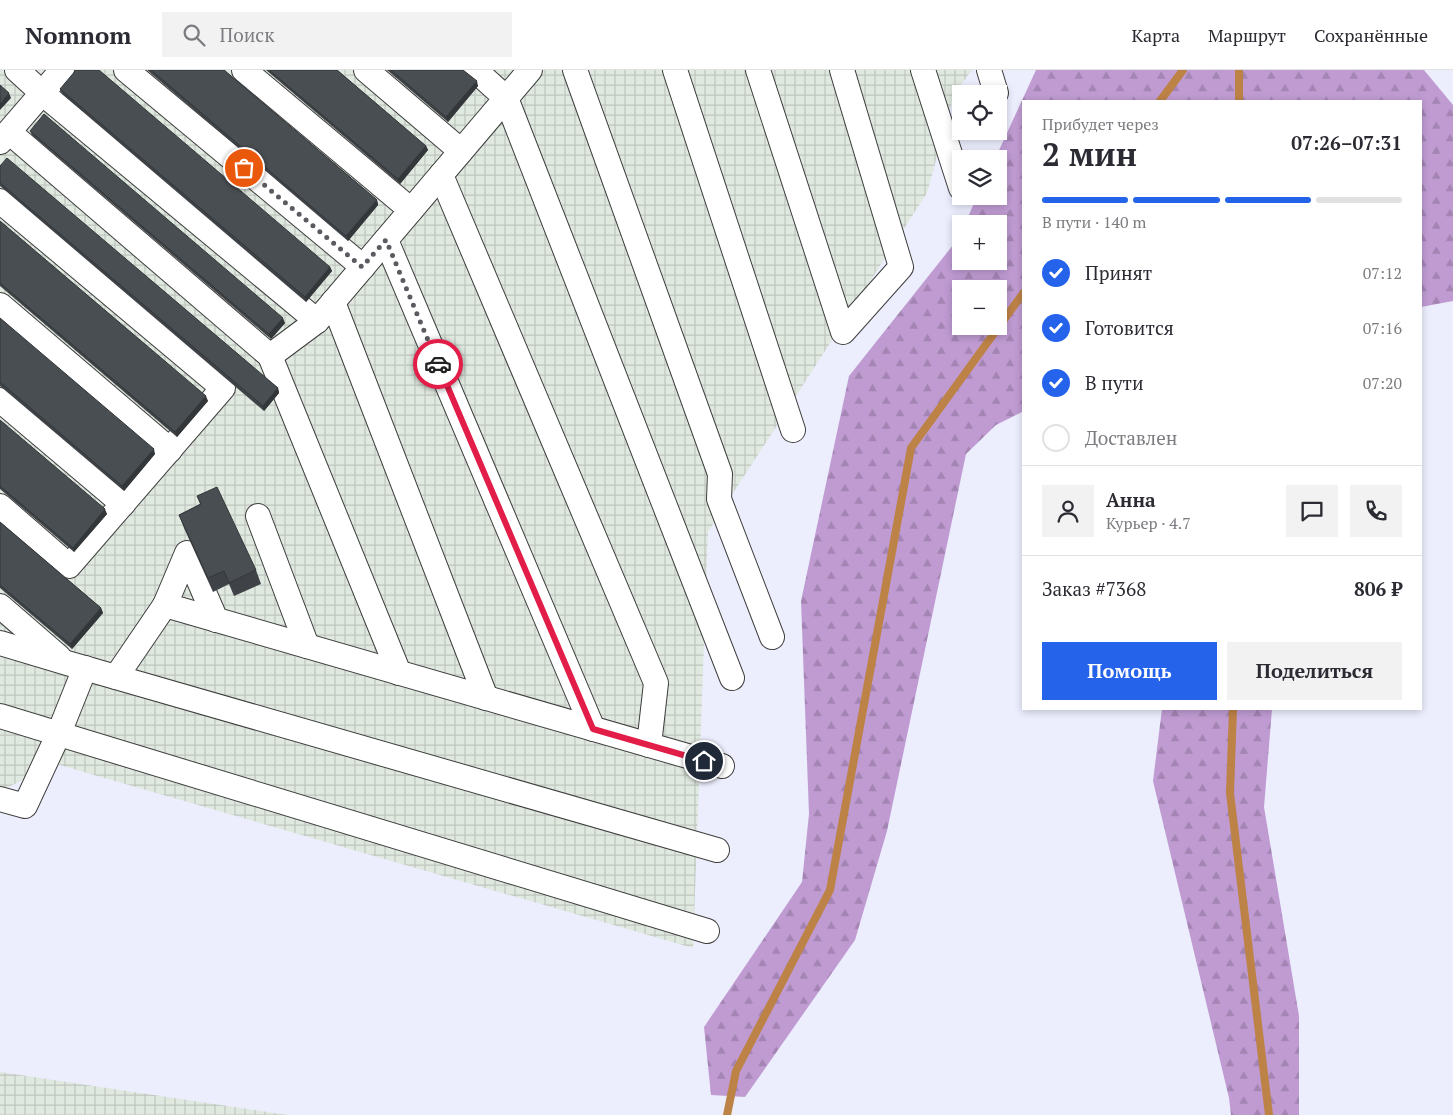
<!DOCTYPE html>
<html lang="ru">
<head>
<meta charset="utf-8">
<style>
	body { margin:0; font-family:"PT Serif",serif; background:#f2f2f3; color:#2b2b33; height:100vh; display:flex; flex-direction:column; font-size:19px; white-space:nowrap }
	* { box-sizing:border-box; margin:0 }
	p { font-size:16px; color:#7c7c81 }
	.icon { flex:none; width:28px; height:28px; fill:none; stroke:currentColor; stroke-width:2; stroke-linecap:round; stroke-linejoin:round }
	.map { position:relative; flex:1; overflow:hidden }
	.side { position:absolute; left:1022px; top:30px; width:400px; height:610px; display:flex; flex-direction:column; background:#fff; border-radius:0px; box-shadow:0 2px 8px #0003 }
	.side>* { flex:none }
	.fabs { position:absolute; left:952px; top:15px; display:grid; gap:10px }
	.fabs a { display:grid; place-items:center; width:55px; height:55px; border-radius:0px; background:#fff; box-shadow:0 2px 8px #0003; font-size:25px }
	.pin { position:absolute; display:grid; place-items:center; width:42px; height:42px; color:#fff; margin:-21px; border:2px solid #fff; border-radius:50%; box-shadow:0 1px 5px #0007 }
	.courier { position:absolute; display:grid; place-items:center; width:50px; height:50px; margin:-25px; border:4px solid #e11d48; border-radius:50%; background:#fff; color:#222; box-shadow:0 1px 6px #0007 }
	.head em { font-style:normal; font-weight:600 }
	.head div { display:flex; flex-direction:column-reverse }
	.head { display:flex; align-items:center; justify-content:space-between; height:85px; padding:0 20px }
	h1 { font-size:32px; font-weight:600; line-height:38px }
	.bar { display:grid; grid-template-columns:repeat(4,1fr); gap:8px 5px; align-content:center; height:60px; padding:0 20px }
	.bar i { height:6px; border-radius:4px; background:#e1e1e2 }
	.bar .current { background:#2563eb }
	.bar p { grid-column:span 4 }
	.line { display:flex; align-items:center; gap:12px; padding:0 20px; border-top:1px solid #e1e1e2 }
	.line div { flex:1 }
	.round { display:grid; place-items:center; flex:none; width:52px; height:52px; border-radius:0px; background:#f2f2f3 }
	ol { padding:0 20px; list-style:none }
	li { display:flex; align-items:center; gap:15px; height:55px }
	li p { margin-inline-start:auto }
	li .icon { padding:5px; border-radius:50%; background:#2563eb; color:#fff; stroke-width:4 }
	li:last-child { color:#7c7c81 }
	li i { width:28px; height:28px; border:2px solid #e1e1e2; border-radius:50% }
	.cta { display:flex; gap:10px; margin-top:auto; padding:10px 20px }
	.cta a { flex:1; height:58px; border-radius:0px; background:#2563eb; color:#fff; font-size:20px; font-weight:600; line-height:58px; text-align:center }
	.cta a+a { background:#f2f2f3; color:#2b2b33 }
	header { display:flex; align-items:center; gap:30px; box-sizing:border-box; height:70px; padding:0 25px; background:#fff; border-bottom:1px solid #e1e1e2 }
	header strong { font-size:24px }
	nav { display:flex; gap:28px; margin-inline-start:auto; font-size:18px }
	.search { width:350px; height:45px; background:#f2f2f3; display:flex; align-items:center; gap:12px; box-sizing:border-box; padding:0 18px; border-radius:0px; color:#7c7c81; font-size:19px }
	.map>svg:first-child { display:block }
	.industrial { fill:url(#industrial-grid) }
	.forest { fill:url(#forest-firs); fill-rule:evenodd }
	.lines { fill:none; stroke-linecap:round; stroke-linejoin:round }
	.stream { stroke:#bd8246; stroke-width:8 }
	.minor-casing { stroke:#3e3e3e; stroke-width:26 }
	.minor { stroke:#fff; stroke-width:24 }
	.wall { fill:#3f4347 }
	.shaded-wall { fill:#333739 }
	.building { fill:#494e52; stroke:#333739 }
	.done { stroke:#5a5a60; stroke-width:5; stroke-dasharray:0 9 }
	.route { stroke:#e11d48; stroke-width:6 }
</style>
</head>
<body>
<header>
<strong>Nomnom</strong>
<div class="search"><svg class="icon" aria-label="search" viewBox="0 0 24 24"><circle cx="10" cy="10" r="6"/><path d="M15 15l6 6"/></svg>Поиск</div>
<nav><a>Карта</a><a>Маршрут</a><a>Сохранённые</a></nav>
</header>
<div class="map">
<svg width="1453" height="1045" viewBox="0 0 1453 1045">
	<defs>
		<pattern id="industrial-grid" width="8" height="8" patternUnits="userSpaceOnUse" patternTransform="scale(1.25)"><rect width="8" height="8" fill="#e0e9e0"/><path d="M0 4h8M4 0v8" fill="none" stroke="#bfc6bf"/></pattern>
		<pattern id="forest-firs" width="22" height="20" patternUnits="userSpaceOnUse" patternTransform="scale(1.25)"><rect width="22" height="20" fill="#bf9bd2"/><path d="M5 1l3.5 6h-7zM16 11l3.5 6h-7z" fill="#a384b3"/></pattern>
	</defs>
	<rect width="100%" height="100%" fill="#ecedfd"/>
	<g class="industrial">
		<polygon points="0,0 972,0 954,24 927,123 708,462 693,878 56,694 0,721"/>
		<polygon points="0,1002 288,1045 0,1045"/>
	</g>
	<g class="forest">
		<path d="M1036,0H1424L1453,35V231L1421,237V31H1024V341L996,355L966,384L887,761L855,870L745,1027L711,1025L704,957L802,812L809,744L801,531L849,306L957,170L961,161V191H999V154H965L977,126H999V89H995ZM961,219H999V256H961Z"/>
		<polygon points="1162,639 1272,639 1264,737 1299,946 1299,1045 1231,1045 1229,1028 1153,711"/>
	</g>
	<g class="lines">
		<g class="stream">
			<polyline points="1239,0 1239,31"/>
			<polyline points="1160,31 1183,0"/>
			<polyline points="1233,639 1230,723 1269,1045"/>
			<polyline points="727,1045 736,1001 830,820 911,378 1024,222"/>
		</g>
		<defs>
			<g id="minor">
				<polyline points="17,0 42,23 317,251"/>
				<polyline points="126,0 363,197"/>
				<polyline points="244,0 411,140"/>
				<polyline points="366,0 461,81"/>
				<polyline points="475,0 506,28 732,608"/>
				<polyline points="575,0 720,404 719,429 772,567"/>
				<polyline points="675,0 793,360"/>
				<polyline points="758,0 843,262 901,197 842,0"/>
				<polyline points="923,0 961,118"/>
				<polyline points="989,0 996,23"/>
				<polyline points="9,62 270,286 399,603"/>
				<polyline points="0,72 62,0"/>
				<polyline points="441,105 656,613 649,675"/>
				<polyline points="0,131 223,318 69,496 0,436"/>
				<polyline points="386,170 593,659"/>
				<polyline points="333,232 486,628"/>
				<polyline points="0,235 170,380"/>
				<polyline points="270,286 317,251 530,0"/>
				<polyline points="0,330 123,434"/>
				<polyline points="258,446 307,576"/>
				<polyline points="165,535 187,483 216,550"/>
				<polyline points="0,536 59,587"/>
				<polyline points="0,573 67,593 717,780"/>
				<polyline points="116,607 165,535 722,696"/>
				<polyline points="0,646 707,861"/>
				<polyline points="0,729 25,736 59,663 85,598"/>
			</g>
		</defs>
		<use href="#minor" class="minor-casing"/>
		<use href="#minor" class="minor"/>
	</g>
	<g class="wall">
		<polygon points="147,0 224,0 377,130 378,135 348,171"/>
		<polygon points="266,0 337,0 426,76 428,80 400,114"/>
		<polygon points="387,0 463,0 478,16 448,52"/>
		<polygon points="60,19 330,197 332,201 306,232 62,24"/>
		<polygon points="30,61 285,253 271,269 32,65"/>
		<polygon points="0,96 278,318 279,323 264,341 0,116"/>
		<polygon points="0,151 208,331 177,367 0,216"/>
		<polygon points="0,248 155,384 124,421 0,316"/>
		<polygon points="0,350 107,444 74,482 0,419"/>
		<polygon points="197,426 256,500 261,514 234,526 229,514 213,522 184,458 179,445 200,434"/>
		<polygon points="0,452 101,538 103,543 72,579 0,518"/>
	</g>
	<g class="shaded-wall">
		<polygon points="477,11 478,16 448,52 446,47"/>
		<polygon points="9,23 11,28 0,40 0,34"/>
		<polygon points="426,76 428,80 400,114 398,109"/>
		<polygon points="377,130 378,135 348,171 346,166"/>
		<polygon points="330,197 332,201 306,232 305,227"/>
		<polygon points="283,248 285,253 271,269 269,264"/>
		<polygon points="278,318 279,323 264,341 263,336"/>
		<polygon points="206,326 208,331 177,367 175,362"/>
		<polygon points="154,379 155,384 124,421 122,416"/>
		<polygon points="105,439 107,444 74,482 73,478"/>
		<polygon points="101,538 103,543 72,579 70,574"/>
	</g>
	<g class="building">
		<polygon points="76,0 99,0 330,197 305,227 60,19"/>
		<polygon points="151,0 224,0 377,130 346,166"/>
		<polygon points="269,0 337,0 426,76 398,109"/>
		<polygon points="391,0 463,0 477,11 446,47"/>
		<polygon points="0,15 9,23 0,34"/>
		<polygon points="44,44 283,248 269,264 30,61"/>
		<polygon points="7,88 278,318 263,336 0,113 0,96"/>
		<polygon points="0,151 206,326 175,362 0,213"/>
		<polygon points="0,248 154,379 122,416 0,312"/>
		<polygon points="0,350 105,439 73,478 0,416"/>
		<polygon points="217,417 256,500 229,513 224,501 208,508 179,445 201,434 197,426"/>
		<polygon points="0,452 101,538 70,574 0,515"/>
	</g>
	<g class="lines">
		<polyline class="done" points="244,98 362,197 386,170 438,294"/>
		<polyline class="route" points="438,294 593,659 704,691"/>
	</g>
</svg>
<div class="fabs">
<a><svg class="icon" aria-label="locate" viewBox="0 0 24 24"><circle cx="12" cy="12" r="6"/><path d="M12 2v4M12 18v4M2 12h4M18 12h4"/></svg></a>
<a><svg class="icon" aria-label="layers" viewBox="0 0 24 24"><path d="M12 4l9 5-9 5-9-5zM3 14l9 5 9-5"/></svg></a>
<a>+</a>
<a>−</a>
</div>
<div class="pin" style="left:244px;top:98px;background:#ea580c"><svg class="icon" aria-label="bag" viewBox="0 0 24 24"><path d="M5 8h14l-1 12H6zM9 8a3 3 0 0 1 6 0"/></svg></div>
<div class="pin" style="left:704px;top:691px;background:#1f2937"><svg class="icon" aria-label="home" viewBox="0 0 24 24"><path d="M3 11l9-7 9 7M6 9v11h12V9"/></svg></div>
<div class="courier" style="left:438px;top:294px"><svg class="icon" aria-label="car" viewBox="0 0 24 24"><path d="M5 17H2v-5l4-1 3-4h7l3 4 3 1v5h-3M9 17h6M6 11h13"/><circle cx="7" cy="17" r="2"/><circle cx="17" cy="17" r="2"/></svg></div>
<section class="side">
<div class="head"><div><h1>2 мин</h1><p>Прибудет через</p></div><em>07:26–07:31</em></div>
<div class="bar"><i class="current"></i><i class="current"></i><i class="current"></i><i></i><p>В пути · 140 m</p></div>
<ol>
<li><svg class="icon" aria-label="check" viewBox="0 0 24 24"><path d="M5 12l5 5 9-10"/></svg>Принят<p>07:12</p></li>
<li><svg class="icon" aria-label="check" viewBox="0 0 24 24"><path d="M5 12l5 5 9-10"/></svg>Готовится<p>07:16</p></li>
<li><svg class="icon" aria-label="check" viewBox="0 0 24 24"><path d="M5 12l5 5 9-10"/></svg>В пути<p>07:20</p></li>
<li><i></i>Доставлен</li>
</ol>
<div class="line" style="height:90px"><a class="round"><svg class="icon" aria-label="person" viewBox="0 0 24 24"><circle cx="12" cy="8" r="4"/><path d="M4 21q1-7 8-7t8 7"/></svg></a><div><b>Анна</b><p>Курьер · 4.7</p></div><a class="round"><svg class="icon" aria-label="chat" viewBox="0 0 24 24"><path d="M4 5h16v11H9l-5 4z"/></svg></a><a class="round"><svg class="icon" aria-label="phone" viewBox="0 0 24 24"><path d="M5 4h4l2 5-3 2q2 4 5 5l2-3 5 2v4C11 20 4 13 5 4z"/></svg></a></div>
<div class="line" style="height:65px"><div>Заказ #7368</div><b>806 ₽</b></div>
<div class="cta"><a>Помощь</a><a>Поделиться</a></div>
</section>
</div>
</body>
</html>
